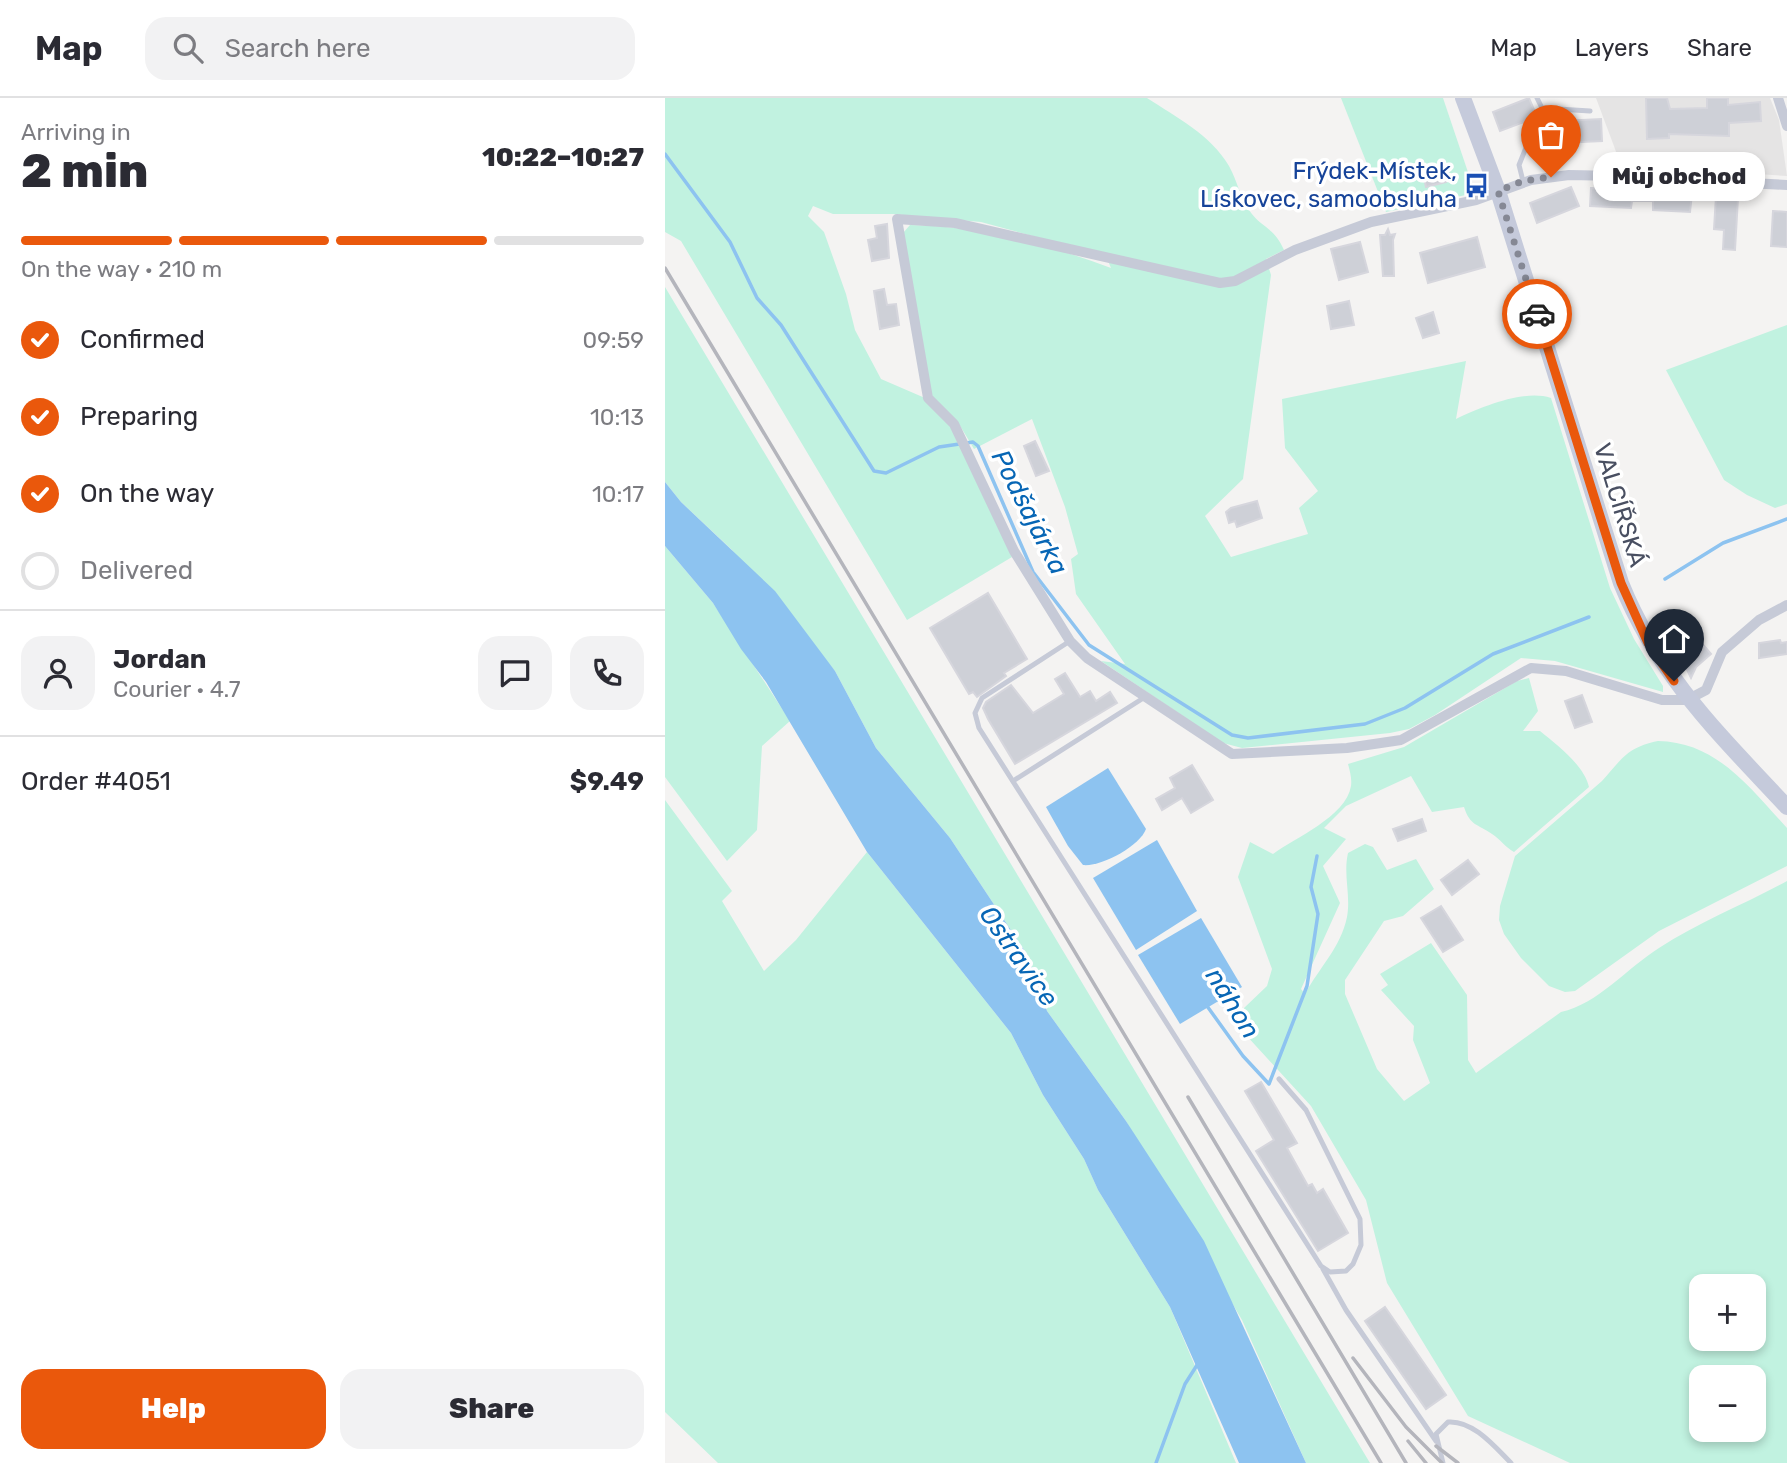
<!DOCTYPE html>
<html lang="en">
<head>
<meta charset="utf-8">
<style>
	body { margin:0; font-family:Rubik,sans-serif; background:#f2f2f3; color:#2b2b33; height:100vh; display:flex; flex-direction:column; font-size:26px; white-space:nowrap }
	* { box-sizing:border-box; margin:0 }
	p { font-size:23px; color:#7c7c81 }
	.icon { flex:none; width:38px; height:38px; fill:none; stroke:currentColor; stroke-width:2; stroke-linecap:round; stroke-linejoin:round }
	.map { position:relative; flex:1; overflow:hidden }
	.sheet { display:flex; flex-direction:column; background:#fff; width:665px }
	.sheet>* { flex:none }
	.controls { position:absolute; left:1024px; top:1176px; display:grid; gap:14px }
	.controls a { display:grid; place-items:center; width:77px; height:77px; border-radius:14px; background:#fff; box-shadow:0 4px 10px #0003; font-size:35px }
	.pin { position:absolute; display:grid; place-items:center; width:60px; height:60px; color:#fff; margin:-72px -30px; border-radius:50% 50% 50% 0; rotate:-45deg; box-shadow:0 0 7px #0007 }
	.pin .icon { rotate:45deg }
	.courier { position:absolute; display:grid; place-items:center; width:70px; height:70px; margin:-35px; border:5px solid #ea580c; border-radius:50%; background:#fff; color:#222; box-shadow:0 2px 9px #0007 }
	.bubble { position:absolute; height:49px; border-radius:21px; background:#fff; box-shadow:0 4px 10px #0003; font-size:23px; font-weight:800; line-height:49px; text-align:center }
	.overview em { font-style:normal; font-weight:800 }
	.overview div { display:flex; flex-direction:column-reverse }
	.overview { display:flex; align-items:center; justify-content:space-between; height:119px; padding:0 21px }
	h1 { font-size:46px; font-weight:800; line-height:52px }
	.bar { display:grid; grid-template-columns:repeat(4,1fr); gap:10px 7px; align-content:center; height:84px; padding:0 21px }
	.bar i { height:9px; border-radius:5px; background:#e1e1e2 }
	.bar .on { background:#ea580c }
	.bar p { grid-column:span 4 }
	.line { display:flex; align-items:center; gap:18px; padding:0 21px; border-top:2px solid #e1e1e2 }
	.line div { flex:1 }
	.round { display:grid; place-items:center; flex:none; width:74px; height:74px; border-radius:21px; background:#f2f2f3 }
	ol { padding:0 21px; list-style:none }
	li { display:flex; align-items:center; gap:21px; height:77px }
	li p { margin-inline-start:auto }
	li .icon { padding:7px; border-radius:50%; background:#ea580c; color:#fff; stroke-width:4 }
	li:last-child { color:#7c7c81 }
	li i { width:38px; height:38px; border:4px solid #e1e1e2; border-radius:50% }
	.button { display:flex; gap:14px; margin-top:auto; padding:14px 21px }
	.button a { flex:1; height:80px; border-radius:21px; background:#ea580c; color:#fff; font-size:28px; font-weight:800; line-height:80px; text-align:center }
	.button a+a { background:#f2f2f3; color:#2b2b33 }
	header { display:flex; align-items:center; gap:42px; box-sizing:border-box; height:98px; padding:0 35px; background:#fff; border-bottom:2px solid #e1e1e2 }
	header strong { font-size:33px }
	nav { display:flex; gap:38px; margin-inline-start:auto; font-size:24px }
	.search { width:490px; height:63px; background:#f2f2f3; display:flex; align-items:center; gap:18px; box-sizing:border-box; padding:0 24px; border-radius:21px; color:#7c7c81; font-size:26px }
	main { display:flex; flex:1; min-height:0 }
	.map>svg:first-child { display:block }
	.education { fill:#e5e4e4 }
	.green { fill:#c1f2e0; fill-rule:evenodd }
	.water { fill:#8dc3f0 }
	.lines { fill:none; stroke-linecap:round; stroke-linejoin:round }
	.stream { stroke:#8dc3f0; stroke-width:3.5 }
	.building { fill:#ced0d7; stroke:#d6d6dd; stroke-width:2 }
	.service { stroke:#c6cad7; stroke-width:5 }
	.minor { stroke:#c6cad7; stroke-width:10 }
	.secondary { stroke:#c5cadb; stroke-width:16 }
	.rail { stroke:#b4b5bc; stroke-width:3.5 }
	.done { stroke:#858894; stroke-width:7; stroke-dasharray:0 12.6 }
	.route { stroke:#ea580c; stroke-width:9 }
	.labels { text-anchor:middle; stroke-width:7; stroke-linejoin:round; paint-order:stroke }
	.transit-label { font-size:24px; fill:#164399; stroke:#fff; text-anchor:end }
	.street-label { font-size:24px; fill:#494f61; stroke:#fff }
	.water-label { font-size:26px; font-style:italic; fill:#0766b5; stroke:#fff }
</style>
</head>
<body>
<header>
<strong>Map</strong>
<div class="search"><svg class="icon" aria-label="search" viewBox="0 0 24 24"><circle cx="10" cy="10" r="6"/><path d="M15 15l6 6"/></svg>Search here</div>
<nav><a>Map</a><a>Layers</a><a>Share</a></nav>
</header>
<main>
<section class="sheet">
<div class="overview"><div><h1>2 min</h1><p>Arriving in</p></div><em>10:22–10:27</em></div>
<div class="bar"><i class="on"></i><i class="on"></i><i class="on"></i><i></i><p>On the way · 210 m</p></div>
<ol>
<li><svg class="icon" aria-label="check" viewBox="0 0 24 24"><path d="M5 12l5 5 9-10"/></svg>Confirmed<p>09:59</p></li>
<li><svg class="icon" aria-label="check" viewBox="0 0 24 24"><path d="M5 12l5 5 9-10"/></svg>Preparing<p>10:13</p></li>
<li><svg class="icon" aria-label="check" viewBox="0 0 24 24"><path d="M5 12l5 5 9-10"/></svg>On the way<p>10:17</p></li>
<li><i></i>Delivered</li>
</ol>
<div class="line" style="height:126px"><a class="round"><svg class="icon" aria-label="person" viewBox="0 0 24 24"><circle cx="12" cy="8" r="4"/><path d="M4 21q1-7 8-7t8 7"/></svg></a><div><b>Jordan</b><p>Courier · 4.7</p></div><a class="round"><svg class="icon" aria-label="chat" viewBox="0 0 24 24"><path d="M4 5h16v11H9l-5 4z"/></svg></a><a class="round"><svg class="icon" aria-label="phone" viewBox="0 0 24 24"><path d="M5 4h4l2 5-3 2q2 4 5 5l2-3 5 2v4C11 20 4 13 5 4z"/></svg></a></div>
<div class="line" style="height:91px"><div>Order #4051</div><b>$9.49</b></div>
<div class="button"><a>Help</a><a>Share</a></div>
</section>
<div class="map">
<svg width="1122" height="1365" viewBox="0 0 1122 1365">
	<rect width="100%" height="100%" fill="#f4f3f2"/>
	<polygon class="education" points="931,0 1105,0 1114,22 1122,78 956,67"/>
	<g class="green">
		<path d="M0,0H482C511,19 546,37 564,68C572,82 575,99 584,112C595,129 608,128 619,152L601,161L606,177L578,381L540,418L566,459L643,436L634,410L653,393L620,350L617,301L801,263L791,321C816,309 859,291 886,300L945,490L969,541L998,588V594L890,563L856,560L770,617L744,631L725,635L577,650L558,645L436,563L460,566L411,496L406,461L413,456L400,409L367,321L309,351L294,326L266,297L238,135L245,127C314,128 382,146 446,170L441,158L316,124L228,116H168L148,108L143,118L159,134L181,196L190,232L216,281L260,300L285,328L347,459L242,522L16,143L0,134Z"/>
		<polygon points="676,0 778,0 810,95 721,114"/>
		<polygon points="0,189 705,1365 641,1365 577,1222 461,1023 382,913 363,858 285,740 211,650 170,573 66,451 16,404 0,384"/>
		<polygon points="1122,227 1122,406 1110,410 1082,397 1059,382 1001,272"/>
		<polygon points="0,448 48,505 125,623 97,648 92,732 62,763 0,679"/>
		<path d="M864,580L873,613L858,633H875C892,647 919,667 924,689L849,754C840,749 835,741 827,736C813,726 805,728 799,709L767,714L746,678L681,708L659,730L681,741L658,768L675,805L636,891L640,896C654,870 676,849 682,819C686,797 678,777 683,755L700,746L708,749L722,772L751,761L769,791L738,818L719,823L680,882V896L712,971L739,1003L765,985L748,942L749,928L716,892L723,887L715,876L766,845L802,897L803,962L811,975L896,914C933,906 962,870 994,850C1034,824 1080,806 1122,783V1365H905L803,1318L722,1185L701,1102L646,1008L580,936L579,910L602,888L607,871L573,779L585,744L608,756C629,740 681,719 686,688C687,681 685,673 683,666L739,649L852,583ZM1036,1188H1088V1241H1036ZM1036,1279H1088V1332H1036Z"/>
		<path d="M993,643C1052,644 1085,690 1122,730V768L994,833L910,893L900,894L884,888L856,860L839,836L834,822L835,808L850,758L937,683C956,662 962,649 993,643Z"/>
		<polygon points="0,702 67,793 57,803 99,873 131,842 202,754 346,935 378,997 419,1061 433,1092 505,1209 571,1365 53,1365 0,1314"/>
	</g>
	<g class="water">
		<polygon points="0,384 16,404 110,493 170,573 211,650 285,740 363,858 382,913 461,1023 539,1143 641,1365 574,1365 505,1209 433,1092 419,1061 378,997 346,935 202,754 101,584 76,551 48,505 0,448"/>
		<path d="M443,670L481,731C475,748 436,769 418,767L403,748L381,709Z"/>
		<polygon points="492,742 532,813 471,852 428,780"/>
		<polygon points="536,820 577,889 515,926 473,857"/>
	</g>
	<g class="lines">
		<g class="stream">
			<polyline points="0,56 65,144 92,200 116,227 209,373 221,375 274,349 308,344 313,348 368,474 424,547 567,637 583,640 700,626 740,610 828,556 924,519"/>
			<polyline points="1000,481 1058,445 1122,421"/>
			<polyline points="542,908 578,958 604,986 642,888 653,816 646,789 652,758"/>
			<polyline points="491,1365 520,1286 534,1264"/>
		</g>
	</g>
	<g class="building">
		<polygon points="864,0 870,14 867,21 835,33 828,14"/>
		<polygon points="981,0 1002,0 1005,11 1042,10 1042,0 1063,0 1063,7 1095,4 1096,23 1064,25 1064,38 1004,36 1004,40 982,41"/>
		<polygon points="936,21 937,43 875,46 877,24"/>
		<polygon points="778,68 781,84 761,89 757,72"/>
		<polygon points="906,89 914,108 872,125 865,105"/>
		<polygon points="926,90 1027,96 1025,114 988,112 988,103 967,103 966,110 925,108"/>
		<polygon points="1051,98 1073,100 1070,152 1058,151 1059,132 1049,131"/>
		<polygon points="1108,113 1122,114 1122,149 1106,148"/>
		<polygon points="222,126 224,160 207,163 203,142 212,140 210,128"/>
		<polygon points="723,131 725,137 730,136 728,142 729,178 718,178 715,137 720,137"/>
		<polygon points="812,139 820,169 763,185 755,155"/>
		<polygon points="695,144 703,174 674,182 666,151"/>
		<polygon points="219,191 222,207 231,206 234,227 215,231 209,193"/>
		<polygon points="684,203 689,227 666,231 662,208"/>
		<polygon points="768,214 774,235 758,240 751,220"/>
		<polygon points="370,343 384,373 371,378 359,348"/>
		<polygon points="592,403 597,420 572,429 570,423 564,425 561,414 566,410"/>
		<polygon points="323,495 362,561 339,575 341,578 312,599 308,594 304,596 265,530"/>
		<polygon points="1030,542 1034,542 1046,556 1031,569 1026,580 1013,553"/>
		<polygon points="1115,542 1116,545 1122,544 1122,556 1094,560 1094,545"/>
		<polygon points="400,575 415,599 425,593 431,603 445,594 452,605 350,666 323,621 318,610 321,604 346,587 368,615 399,596 390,581"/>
		<polygon points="917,597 927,624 910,630 900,603"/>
		<polygon points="527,667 548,702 526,715 517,700 497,712 491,701 510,690 505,680"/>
		<polygon points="757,721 761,733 733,743 728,731"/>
		<polygon points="803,762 814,776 787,797 776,782"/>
		<polygon points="776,808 798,842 778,854 756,820"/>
		<polygon points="596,984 632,1045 622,1050 643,1088 647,1086 652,1095 658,1091 683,1135 653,1153 591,1053 609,1042 580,993"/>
		<polygon points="720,1209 781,1297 761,1311 700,1223"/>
	</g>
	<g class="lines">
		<g class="service">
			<polyline points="877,10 925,13"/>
			<polyline points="858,83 854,67 877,10 872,0"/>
			<polyline points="405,543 317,600 310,615 314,630 656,1168 665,1174 681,1173 688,1166 696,1147 695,1121 641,1012 614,981"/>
			<polyline points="348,683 480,599"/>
			<polyline points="658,1171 681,1212 771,1343"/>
			<path d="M778,1365L771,1336L783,1324C808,1322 830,1349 846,1365"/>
		</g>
		<g class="minor">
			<polyline points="1113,0 1122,28"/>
			<polyline points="1122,87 953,78 904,77 866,82 811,102 706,124 630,152 570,183 555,185 290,125 232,121 263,300 289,326 349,453 405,543 422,560 567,656 682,650 736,642 866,570 901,573 997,602 1022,602 1041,592 1057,554 1094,522 1122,507"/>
		</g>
		<path class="secondary" d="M798,0L833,93L956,485C994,579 1055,637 1122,709"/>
		<g class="rail">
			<polyline points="0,170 716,1365"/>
			<polyline points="523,999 741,1365"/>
			<polyline points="688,1260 741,1329 777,1365"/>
			<polyline points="743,1343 761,1365"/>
			<polyline points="771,1348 793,1365"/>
		</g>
	</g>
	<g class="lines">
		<polyline class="done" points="872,216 833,93 858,83 886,79"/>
		<polyline class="route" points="872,216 956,485 983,545 1009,583"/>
	</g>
	<defs>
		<symbol id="bus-bare" viewBox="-9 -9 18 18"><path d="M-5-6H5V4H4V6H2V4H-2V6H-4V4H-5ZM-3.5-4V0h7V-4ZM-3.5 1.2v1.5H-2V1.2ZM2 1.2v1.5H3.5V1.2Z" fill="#1a4fb4" stroke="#fff" stroke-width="2.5" paint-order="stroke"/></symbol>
	</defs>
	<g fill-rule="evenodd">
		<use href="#bus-bare" x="794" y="70" width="35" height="35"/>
	</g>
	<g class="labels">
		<g class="transit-label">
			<text x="792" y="81">Frýdek-Místek,<tspan x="792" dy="28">Lískovec, samoobsluha</tspan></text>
		</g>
		<g class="street-label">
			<text transform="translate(955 407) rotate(73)" y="8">VALCÍŘSKÁ</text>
		</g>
		<g class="water-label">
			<text transform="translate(365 414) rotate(63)" y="9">Podšajárka</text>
			<text transform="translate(354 858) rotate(55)" y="9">Ostravice</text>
			<text transform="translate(568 905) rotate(58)" y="9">náhon</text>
		</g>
	</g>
</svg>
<div class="controls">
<a>+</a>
<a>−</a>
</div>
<div class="pin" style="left:886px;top:79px;background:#ea580c"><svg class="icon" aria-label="bag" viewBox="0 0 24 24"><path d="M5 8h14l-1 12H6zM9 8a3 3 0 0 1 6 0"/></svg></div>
<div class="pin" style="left:1009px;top:583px;background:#1f2937"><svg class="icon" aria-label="home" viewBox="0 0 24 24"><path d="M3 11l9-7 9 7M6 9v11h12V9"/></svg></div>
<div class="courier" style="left:872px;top:216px"><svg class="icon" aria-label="car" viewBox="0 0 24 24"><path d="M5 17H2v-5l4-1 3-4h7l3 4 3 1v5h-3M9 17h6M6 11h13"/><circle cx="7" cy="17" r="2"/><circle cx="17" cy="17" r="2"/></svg></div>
<div class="bubble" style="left:928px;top:54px;width:172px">Můj obchod</div>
</div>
</main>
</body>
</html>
